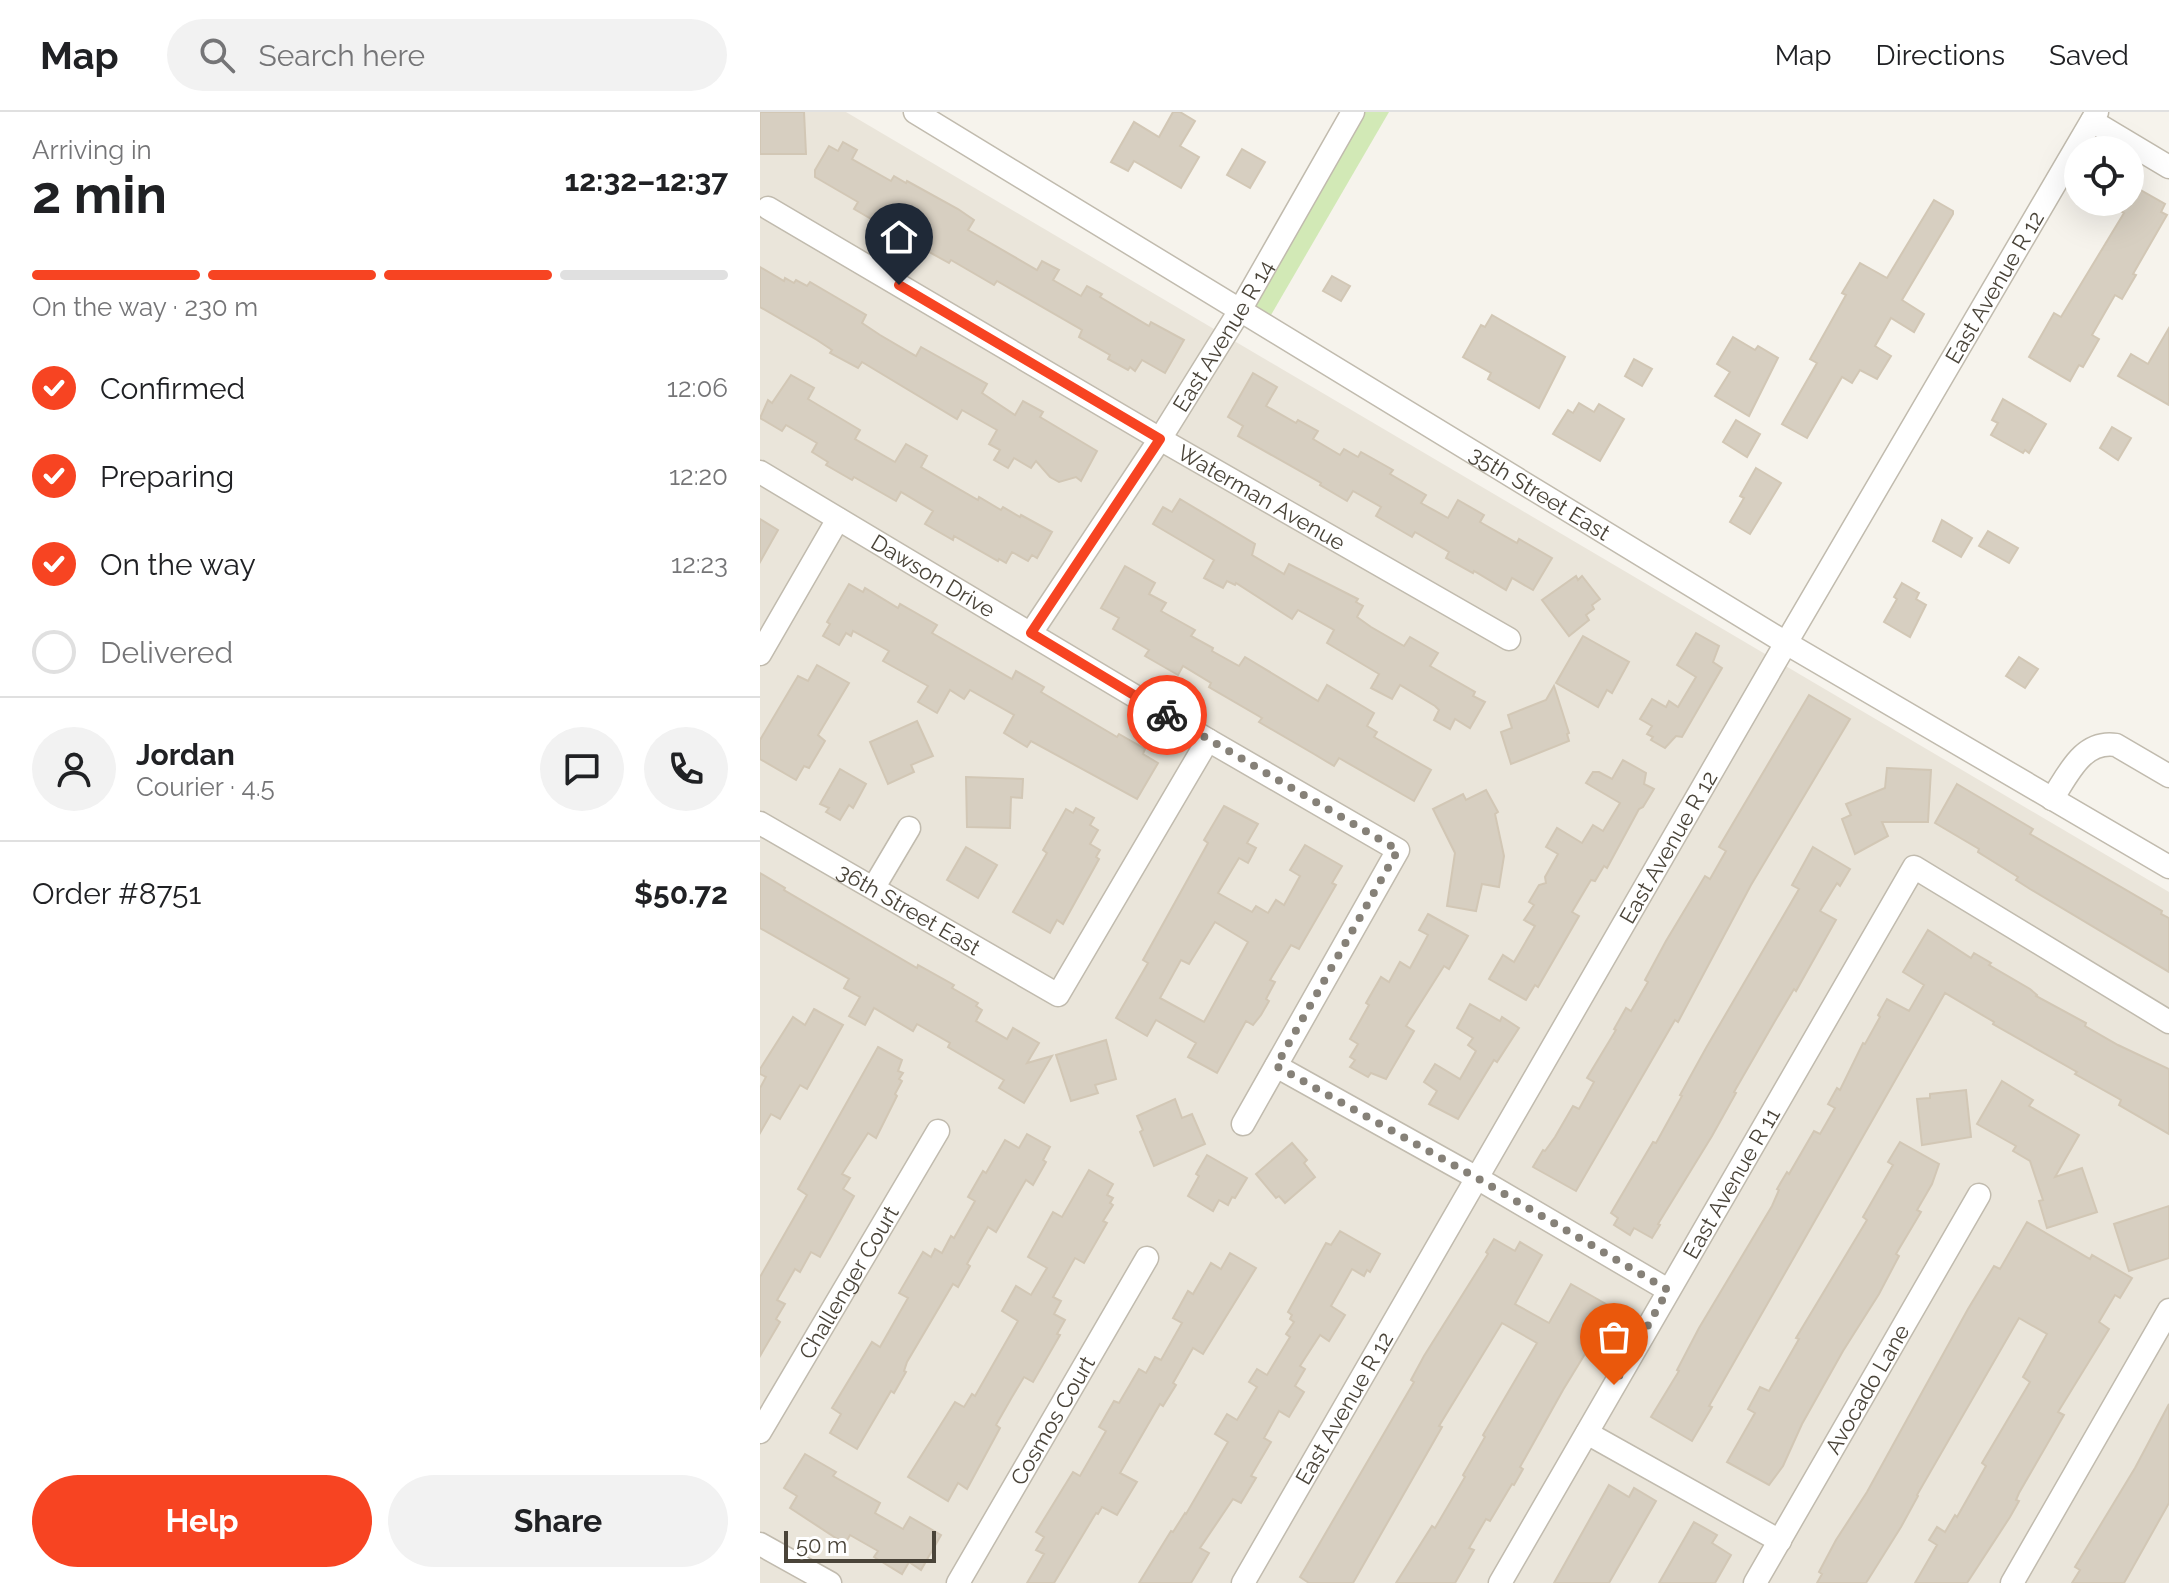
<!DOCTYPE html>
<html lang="en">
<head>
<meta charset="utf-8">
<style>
	body { margin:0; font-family:Raleway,sans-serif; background:#f2f2f2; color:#202124; height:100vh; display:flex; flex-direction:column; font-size:30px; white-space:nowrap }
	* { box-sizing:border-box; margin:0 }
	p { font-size:26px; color:#757577 }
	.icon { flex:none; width:44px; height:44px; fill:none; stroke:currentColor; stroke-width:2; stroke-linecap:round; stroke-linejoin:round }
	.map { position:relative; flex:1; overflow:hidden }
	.side { display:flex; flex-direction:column; background:#fff; width:760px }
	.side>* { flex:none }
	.controls { position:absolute; left:1304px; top:24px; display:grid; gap:16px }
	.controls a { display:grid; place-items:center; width:80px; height:80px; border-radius:50%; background:#fff; box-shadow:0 8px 32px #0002; font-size:40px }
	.scale { position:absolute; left:24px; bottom:20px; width:152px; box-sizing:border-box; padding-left:8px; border:4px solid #4a4439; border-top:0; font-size:22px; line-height:28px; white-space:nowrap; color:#4a4439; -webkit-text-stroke:6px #fff; paint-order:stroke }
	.pin { position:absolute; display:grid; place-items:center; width:68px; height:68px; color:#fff; margin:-82px -34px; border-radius:50% 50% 50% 0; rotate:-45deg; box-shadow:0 0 8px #0007 }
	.pin .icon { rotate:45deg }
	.courier { position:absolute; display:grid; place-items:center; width:80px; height:80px; margin:-40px; border:6px solid #f74422; border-radius:50%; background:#fff; color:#222; box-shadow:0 2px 10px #0007 }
	.summary em { font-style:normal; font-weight:700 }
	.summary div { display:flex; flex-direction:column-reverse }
	.summary { display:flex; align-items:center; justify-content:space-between; height:136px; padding:0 32px }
	h1 { font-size:52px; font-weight:700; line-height:60px }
	.bar { display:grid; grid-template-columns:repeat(4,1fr); gap:12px 8px; align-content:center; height:96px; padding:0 32px }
	.bar i { height:10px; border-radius:6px; background:#e0e0e0 }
	.bar .on { background:#f74422 }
	.bar p { grid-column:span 4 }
	.line { display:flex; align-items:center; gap:20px; padding:0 32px; border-top:2px solid #e0e0e0 }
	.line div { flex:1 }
	.round { display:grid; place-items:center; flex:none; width:84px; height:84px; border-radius:42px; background:#f2f2f2 }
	ol { padding:0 32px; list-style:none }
	li { display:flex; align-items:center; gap:24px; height:88px }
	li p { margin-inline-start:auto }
	li .icon { padding:8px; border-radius:50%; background:#f74422; color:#fff; stroke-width:4 }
	li:last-child { color:#757577 }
	li i { width:44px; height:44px; border:4px solid #e0e0e0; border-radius:50% }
	.cta { display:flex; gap:16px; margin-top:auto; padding:16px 32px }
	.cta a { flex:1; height:92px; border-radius:48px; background:#f74422; color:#fff; font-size:32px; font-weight:700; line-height:92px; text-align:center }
	.cta a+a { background:#f2f2f2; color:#202124 }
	header { display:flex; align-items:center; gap:48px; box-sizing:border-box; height:112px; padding:0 40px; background:#fff; border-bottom:2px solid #e0e0e0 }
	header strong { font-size:38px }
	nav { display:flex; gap:44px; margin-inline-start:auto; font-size:28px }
	.search { width:560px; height:72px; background:#f2f2f2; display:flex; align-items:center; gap:20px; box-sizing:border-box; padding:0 28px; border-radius:44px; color:#757577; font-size:30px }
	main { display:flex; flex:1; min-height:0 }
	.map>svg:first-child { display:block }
	.residential { fill:#eae5da }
	.green { fill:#d2e9b6 }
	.building { fill:#d7cfc1; stroke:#d2c7b5; stroke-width:2; fill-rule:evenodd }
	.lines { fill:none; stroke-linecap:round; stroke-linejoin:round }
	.minor-casing { stroke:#c1bbae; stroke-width:25 }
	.minor { stroke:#fff; stroke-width:22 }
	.done { stroke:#868178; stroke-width:8; stroke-dasharray:0 14.4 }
	.route { stroke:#f74422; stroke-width:10 }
	.labels { text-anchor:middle; stroke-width:7; stroke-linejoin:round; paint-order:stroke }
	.street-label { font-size:22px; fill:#4a4439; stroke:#fff }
</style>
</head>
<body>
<header>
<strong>Map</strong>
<div class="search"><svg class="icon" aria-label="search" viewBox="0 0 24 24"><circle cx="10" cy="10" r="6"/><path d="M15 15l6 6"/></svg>Search here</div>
<nav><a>Map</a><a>Directions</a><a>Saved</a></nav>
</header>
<main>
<section class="side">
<div class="summary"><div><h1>2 min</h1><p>Arriving in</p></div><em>12:32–12:37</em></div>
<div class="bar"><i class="on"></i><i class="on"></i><i class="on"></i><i></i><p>On the way · 230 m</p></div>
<ol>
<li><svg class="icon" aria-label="check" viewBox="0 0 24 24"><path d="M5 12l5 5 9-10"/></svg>Confirmed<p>12:06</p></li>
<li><svg class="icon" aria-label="check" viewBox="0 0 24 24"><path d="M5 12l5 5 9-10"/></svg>Preparing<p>12:20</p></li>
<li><svg class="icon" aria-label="check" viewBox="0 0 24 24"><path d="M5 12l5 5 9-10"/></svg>On the way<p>12:23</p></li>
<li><i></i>Delivered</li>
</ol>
<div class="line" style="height:144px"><a class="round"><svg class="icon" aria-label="person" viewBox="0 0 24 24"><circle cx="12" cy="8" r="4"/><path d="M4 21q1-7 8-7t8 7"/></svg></a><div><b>Jordan</b><p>Courier · 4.5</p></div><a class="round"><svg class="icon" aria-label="chat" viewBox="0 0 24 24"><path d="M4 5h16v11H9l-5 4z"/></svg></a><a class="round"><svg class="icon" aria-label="phone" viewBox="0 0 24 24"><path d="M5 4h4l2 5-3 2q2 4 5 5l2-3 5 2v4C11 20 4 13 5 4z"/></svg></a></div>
<div class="line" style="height:104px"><div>Order #8751</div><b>$50.72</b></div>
<div class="cta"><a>Help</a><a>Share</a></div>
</section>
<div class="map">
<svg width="1409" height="1471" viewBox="0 0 1409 1471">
	<rect width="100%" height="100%" fill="#f6f3ec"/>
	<polygon class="residential" points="0,0 86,0 1409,780 1409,1471 0,1471"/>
	<polygon class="green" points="605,0 629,0 511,203 495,194"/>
	<g class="building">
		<polygon points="0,0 44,0 46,42 0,42"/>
		<polygon points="413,0 420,0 435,9 420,34 439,45 421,76 374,49 368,59 351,50 374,10 399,25"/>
		<polygon points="83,30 97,38 92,47 131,69 134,64 146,71 147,69 198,97 214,108 208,118 277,158 282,149 299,158 293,168 321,184 327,174 342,182 340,185 389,214 391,210 424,228 405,261 382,248 375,259 370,255 368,258 348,247 350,243 319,225 322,218 237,169 234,173 191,148 189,151 162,136 164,132 122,108 120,112 94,97 98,90 55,65 55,58 69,34 78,39"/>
		<polygon points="482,37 505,50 490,76 467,63"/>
		<polygon points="1370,72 1405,92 1401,100 1407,103 1373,162 1376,163 1362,187 1355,183 1332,223 1339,227 1323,255 1319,253 1310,269 1269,245 1294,201 1301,205 1364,101 1345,90 1370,90"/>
		<polygon points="1174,88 1193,99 1193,102 1142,188 1164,202 1154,220 1131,206 1115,234 1131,244 1117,267 1100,258 1092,271 1082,265 1047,326 1022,312 1057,251 1050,247 1086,183 1082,181 1100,151 1127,166"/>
		<polygon points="0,155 24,169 25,166 34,171 36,168 47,174 50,170 74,184 106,203 102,211 120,223 156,244 161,235 227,272 222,281 255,303 263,289 283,300 280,305 337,339 321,369 316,365 299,370 290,365 276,349 271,356 254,346 248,356 234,348 240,338 229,332 237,318 202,298 197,307 102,250 98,256 70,241 72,238 57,228 0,195"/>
		<polygon points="572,164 590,174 581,189 563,179"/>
		<polygon points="732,203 805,245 779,296 728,267 731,261 703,245 721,213 725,215"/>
		<polygon points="1409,216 1409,293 1358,264 1371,242 1388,252"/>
		<polygon points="973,225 995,238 998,234 1018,246 989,304 955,284 970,260 957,252"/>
		<polygon points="874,247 892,257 882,274 865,264"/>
		<polygon points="493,261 517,275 506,294 536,311 538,308 558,319 553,327 580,343 584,337 598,345 601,340 633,358 630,362 666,383 661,391 688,406 698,388 724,403 720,410 757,431 759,427 792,446 773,478 752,466 746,478 714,459 713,461 686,446 689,440 655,420 652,425 616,404 621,395 593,379 587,389 560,373 561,371 478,324 483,314 468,305"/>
		<polygon points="31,263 54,276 48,287 100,318 95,327 135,350 146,332 167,344 161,355 218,388 219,385 241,398 243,395 260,405 261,403 292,420 277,446 272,443 268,449 252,440 246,451 239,447 238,449 194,424 193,428 165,412 173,399 141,380 136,389 94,365 92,368 66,353 68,350 52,340 57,331 26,313 22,319 0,306 8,288 12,291"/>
		<polygon points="1243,287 1286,312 1269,341 1265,338 1263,341 1231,323 1238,311 1232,308"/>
		<polygon points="819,291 834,300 839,292 864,307 840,349 793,322 808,298 813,301"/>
		<polygon points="976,308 1000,322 987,345 963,330"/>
		<polygon points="1352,315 1371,326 1358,348 1340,336"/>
		<polygon points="996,356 1021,371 990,422 970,410 984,386 980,384"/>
		<polygon points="420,387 495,432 492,443 524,462 529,452 598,487 596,490 603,494 597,505 611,515 644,534 650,525 678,541 670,554 715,580 713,584 725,590 710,616 695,607 690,617 674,608 679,598 675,594 640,573 632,587 611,576 619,562 567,531 574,518 538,498 532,507 476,471 475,473 467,469 463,476 444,466 454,448 393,412 403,395 412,400"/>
		<polygon points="0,407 18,418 0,450"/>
		<polygon points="1182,408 1212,426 1201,445 1173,429"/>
		<polygon points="1228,419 1258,436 1249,451 1219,434"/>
		<polygon points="365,454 395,471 389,482 406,491 401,499 435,518 431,524 453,536 452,539 479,554 485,545 558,589 567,573 614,601 607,614 617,620 614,625 671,658 654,689 579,646 574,654 554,642 499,610 502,606 449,575 451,571 423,554 418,563 385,544 389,538 353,517 359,506 341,496"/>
		<polygon points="816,464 818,468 822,464 840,487 832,493 834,497 826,503 829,508 809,524 782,488"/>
		<polygon points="1142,471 1159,481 1156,487 1166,493 1150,525 1124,510 1137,487 1134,485"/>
		<polygon points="89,472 103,480 105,476 138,496 140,492 177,513 172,521 252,567 256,559 284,575 281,580 357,625 359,622 385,637 383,642 398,651 377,687 271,629 267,635 244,621 254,603 210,578 204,587 190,578 177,601 158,590 168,574 123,549 129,539 93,519 91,524 86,521 79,533 63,524 70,512 67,510"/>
		<polygon points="936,521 959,534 953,550 962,556 922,625 916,624 905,636 891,628 893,625 887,622 892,614 880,607 892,587 906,595 909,589 918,595 936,565 917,553"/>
		<polygon points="823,524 869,550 852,581 847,578 838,595 796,571"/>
		<polygon points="1259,545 1278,557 1265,576 1246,564"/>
		<polygon points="57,553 89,571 58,623 65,629 49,656 44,654 36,668 0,647 0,628 38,564 48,569"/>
		<polygon points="794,574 809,621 807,622 809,629 751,652 741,620 752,616 748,603 786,588"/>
		<polygon points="1049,583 1090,607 991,773 918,910 915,908 816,1079 773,1055 783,1038 785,1039 795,1025 813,994 819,997 834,970 827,966 856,918 854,917 866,896 871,899 888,870 885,868 906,829 945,764 950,767 966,739 959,735"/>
		<polygon points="157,609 173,644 151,653 154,660 128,672 110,630"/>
		<polygon points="863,648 886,661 884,672 894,677 883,695 879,697 847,756 844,754 835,769 831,768 812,800 819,804 778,875 775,873 766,888 729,867 743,843 754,850 775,814 764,808 774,793 769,790 779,773 786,771 785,765 798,742 786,735 797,716 822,731 833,713 843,719 860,691 826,671 833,660 839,660 852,667"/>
		<polygon points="1127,656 1171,658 1168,710 1122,710 1128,724 1095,742 1082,707 1091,703 1086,692 1125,676"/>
		<polygon points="80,657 106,672 93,696 89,693 80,708 66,700 69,696 60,692"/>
		<polygon points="206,665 263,667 262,686 251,685 250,716 207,715"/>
		<polygon points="1197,672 1273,717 1270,722 1402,799 1401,802 1409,806 1409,860 1270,777 1256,768 1258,765 1218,740 1219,737 1175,711"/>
		<polygon points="726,678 738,700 735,702 744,744 739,775 722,772 716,799 687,794 695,741 673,697 703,682 706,688"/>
		<path d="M464,694L498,712L487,731L496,736L488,751L479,746L458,781L492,800L496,794L508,801L516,788L524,793L540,764L530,758L545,733L582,754L572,771L576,773L539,837L531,833L510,868L515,870L506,887L509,889L501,903L493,913L486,909L457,961L428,945L436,931L396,908L387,924L356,906L388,851L383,848L448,731L444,728ZM455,810L488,830L444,910L400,886L421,848L429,852Z"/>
		<polygon points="316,696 334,706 330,713 338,718 330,732 340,738 336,745 339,747 303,812 297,808 290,821 253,800 287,741 283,738 306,697 313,701"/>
		<polygon points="206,735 237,753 218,786 187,768"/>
		<polygon points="1053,735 1090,757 1080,774 1077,771 1060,799 1076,808 1036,879 1034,877 1015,909 974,980 976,981 952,1024 898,1112 900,1113 892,1126 874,1116 870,1123 854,1113 858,1106 851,1101 893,1030 896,1031 922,984 920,983 946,936 1039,777 1032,773"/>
		<polygon points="0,761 25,776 24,778 157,856 158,853 194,873 192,876 218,891 216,894 222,898 216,909 247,927 253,916 279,931 267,951 292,944 264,991 239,976 244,968 188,935 190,931 157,912 153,919 114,896 105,913 89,904 100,885 84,876 89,867 0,816"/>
		<polygon points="668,802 708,824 689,857 684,854 646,914 654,919 626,967 611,961 608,965 590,955 595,948 590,945 598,932 590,927 609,893 606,891 621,865 629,870 640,850 650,856 668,823 659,818"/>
		<polygon points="1168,818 1211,846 1214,841 1231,851 1229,853 1270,877 1277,883 1276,884 1326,911 1325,914 1358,933 1409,957 1409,1022 1359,993 1361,988 1315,962 1317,960 1233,912 1234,910 1185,881 949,1294 952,1295 932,1329 891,1305 919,1259 917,1258 939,1216 1012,1094 1019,1078 1017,1077 1027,1060 1029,1062 1054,1019 1060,1022 1075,996 1068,992 1077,976 1080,978 1103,931 1105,932 1120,905 1118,903 1127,887 1149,899 1164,873 1143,860"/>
		<polygon points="710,892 740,909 742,905 759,916 737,950 734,948 698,1007 669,992 677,979 664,970 675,952 700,967 716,939 708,933 713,926 697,916"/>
		<polygon points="54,897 83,913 47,977 40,973 20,1007 11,1002 0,1021 0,976 6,965 0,962 0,957 33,905 45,913"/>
		<polygon points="346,928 356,967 335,973 338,981 311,989 296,943"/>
		<polygon points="118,935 142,948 138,959 143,961 139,967 142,969 135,982 137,984 116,1026 108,1021 82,1062 90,1066 83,1077 94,1084 60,1145 51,1140 40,1160 35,1157 17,1188 25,1192 16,1207 20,1210 0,1244 0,1165 47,1083 38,1077"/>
		<polygon points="1242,969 1273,988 1269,994 1319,1023 1295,1065 1322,1056 1337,1100 1287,1116 1279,1089 1283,1088 1270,1049 1253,1039 1256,1034 1217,1012"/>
		<polygon points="1206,978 1211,1025 1162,1033 1157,987 1170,986 1170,982"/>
		<polygon points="415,987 422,1006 432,1002 445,1032 394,1054 380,1020 383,1018 377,1004"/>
		<polygon points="267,1022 290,1035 283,1048 286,1050 273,1073 266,1068 236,1120 228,1115 207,1152 210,1154 198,1175 193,1172 147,1250 144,1259 146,1260 134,1281 131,1279 97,1337 70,1321 81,1302 72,1296 112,1230 120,1235 148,1186 139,1181 163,1140 171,1145 175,1137 182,1141 191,1124 194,1126 215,1089 208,1085 223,1059 226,1061 245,1028 259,1036"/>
		<polygon points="1140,1030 1179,1052 1172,1072 1157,1098 1161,1100 1136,1142 1139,1144 1119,1182 1083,1239 1042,1312 1023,1354 1009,1373 967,1350 995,1301 988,1297 1000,1275 1009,1279 1039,1227 1036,1226 1107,1108 1103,1105 1133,1053 1128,1050"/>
		<polygon points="532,1031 547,1048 544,1051 555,1065 525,1091 519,1084 516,1086 496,1062"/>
		<polygon points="447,1043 487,1066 475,1086 472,1085 468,1093 459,1088 453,1099 428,1084 439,1064 436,1062"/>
		<polygon points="329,1058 353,1072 347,1083 353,1086 350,1091 353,1093 343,1109 347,1111 324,1151 315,1146 293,1185 301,1189 294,1202 305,1208 297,1222 300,1223 273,1270 264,1265 252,1285 236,1313 240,1316 207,1377 198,1371 188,1389 148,1365 195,1290 204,1295 212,1282 215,1284 258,1209 242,1199 256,1174 271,1183 287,1156 268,1145 293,1100 302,1105"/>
		<polygon points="1409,1094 1409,1146 1369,1159 1354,1112"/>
		<polygon points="1267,1110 1330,1147 1332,1143 1372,1166 1360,1186 1355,1183 1339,1210 1349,1217 1298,1300 1304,1303 1259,1381 1256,1388 1259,1389 1250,1405 1207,1471 1155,1471 1177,1433 1169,1428 1177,1415 1185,1420 1195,1403 1197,1405 1226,1354 1222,1351 1270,1270 1263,1265 1287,1222 1259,1206 1157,1383 1158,1384 1141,1415 1106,1471 1057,1471 1062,1462 1059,1460 1076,1428 1107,1380 1208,1197 1234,1154 1240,1157"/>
		<polygon points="580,1119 620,1142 610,1160 607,1158 604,1164 592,1157 571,1194 585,1203 569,1229 560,1223 540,1254 545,1257 535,1274 544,1280 529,1305 519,1299 504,1326 511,1330 491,1364 496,1366 481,1391 473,1387 440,1436 449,1441 431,1471 379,1471 411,1419 413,1420 425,1401 426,1402 468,1330 455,1322 467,1302 477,1308 497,1275 489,1270 497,1257 507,1263 530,1225 526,1222 534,1210 530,1207 532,1203 528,1200 566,1131 571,1133"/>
		<polygon points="734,1127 755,1139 760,1130 782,1143 755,1192 789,1211 811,1172 853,1196 803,1278 760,1355 763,1357 754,1373 752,1372 730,1409 726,1407 709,1436 714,1438 695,1471 636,1471 672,1414 675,1416 705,1365 703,1363 725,1325 723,1323 777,1231 742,1211 679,1314 682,1315 593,1471 549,1471 540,1465 654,1270 651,1268 664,1244 728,1142 726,1140"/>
		<polygon points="470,1141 496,1156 443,1242 433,1236 413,1271 416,1273 403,1294 400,1292 360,1361 377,1370 357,1403 342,1395 338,1402 336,1401 294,1471 267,1471 284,1442 276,1438 284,1425 276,1420 313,1360 320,1364 346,1319 339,1315 354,1289 359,1291 379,1257 386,1261 395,1245 401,1248 422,1211 413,1206 428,1179 433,1182 451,1151 461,1157"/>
		<polygon points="1409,1292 1409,1391 1364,1471 1312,1471 1320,1458 1315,1455 1375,1356"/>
		<polygon points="45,1342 76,1360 73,1364 120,1391 115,1401 143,1417 150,1405 181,1423 161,1458 149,1450 142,1462 114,1445 118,1439 90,1423 85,1432 30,1396 37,1384 24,1376"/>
		<polygon points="849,1373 869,1385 874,1376 896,1389 849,1471 794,1471"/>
		<polygon points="934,1410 957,1423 952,1431 971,1443 955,1471 899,1471"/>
	</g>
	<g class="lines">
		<defs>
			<g id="minor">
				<path id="s1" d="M155,0L1026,531L1409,755"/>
				<polyline points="1332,9 1409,55"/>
				<path id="s2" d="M8,96L400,327L749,527"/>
				<path id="s3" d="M0,360L448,628L638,738L483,1012"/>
				<path id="s4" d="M271,521L400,327L479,200L593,0"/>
				<polyline points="0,542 78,407"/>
				<path d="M1292,687C1308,663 1322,628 1356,633L1409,664"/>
				<path id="s5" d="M0,711L298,883L448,628"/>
				<polyline points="114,775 149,716"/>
				<polyline points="516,954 717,1066 908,1178"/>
				<path id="s6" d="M0,1320L178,1019"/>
				<polyline points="827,1321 1020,1429"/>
				<polyline points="0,1432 70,1471"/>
				<path id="s7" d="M198,1471L387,1146"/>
				<path id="s8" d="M483,1471L1026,531L1337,0"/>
				<path id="s9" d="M740,1471L1154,755L1409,910"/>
				<path id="s10" d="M995,1471L1219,1083"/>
				<polyline points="1252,1471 1409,1198"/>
			</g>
		</defs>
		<use href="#minor" class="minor-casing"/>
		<use href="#minor" class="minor"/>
	</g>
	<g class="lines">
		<polyline class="done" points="407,603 638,738 516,954 717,1066 908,1178 854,1273"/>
		<polyline class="route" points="139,173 400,327 271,521 407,603"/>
	</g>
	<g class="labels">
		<g class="street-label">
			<text dy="8" stroke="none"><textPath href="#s8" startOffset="1498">East Avenue R 12</textPath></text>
			<text dy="8" stroke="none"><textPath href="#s4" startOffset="354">East Avenue R 14</textPath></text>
			<text dy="8" stroke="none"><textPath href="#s1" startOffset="732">35th Street East</textPath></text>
			<text dy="8" stroke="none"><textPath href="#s2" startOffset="572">Waterman Avenue</textPath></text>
			<text dy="8" stroke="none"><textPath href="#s3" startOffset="202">Dawson Drive</textPath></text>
			<text dy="8" stroke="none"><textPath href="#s8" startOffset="850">East Avenue R 12</textPath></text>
			<text dy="8" stroke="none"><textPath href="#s5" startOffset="172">36th Street East</textPath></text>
			<text dy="8" stroke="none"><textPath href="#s9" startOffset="462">East Avenue R 11</textPath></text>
			<text dy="8" stroke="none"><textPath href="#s6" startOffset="174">Challenger Court</textPath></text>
			<text dy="8" stroke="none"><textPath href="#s10" startOffset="224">Avocado Lane</textPath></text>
			<text dy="8" stroke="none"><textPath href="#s8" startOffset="202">East Avenue R 12</textPath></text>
			<text dy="8" stroke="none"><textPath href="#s7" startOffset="188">Cosmos Court</textPath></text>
		</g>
	</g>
</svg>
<div class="controls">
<a><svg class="icon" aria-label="locate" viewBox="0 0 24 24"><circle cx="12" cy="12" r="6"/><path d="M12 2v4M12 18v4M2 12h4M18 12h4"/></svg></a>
</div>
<div class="scale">50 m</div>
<div class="pin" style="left:854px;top:1273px;background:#ea580c"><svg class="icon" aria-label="bag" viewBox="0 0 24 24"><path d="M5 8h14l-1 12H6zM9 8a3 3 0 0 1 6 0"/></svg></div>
<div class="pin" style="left:139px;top:173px;background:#1f2937"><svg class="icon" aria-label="home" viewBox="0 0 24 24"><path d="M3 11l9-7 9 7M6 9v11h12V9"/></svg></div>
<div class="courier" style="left:407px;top:603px"><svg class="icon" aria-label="bike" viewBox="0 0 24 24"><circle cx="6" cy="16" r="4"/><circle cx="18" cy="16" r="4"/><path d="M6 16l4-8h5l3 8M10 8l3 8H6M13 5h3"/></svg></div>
</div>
</main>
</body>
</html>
